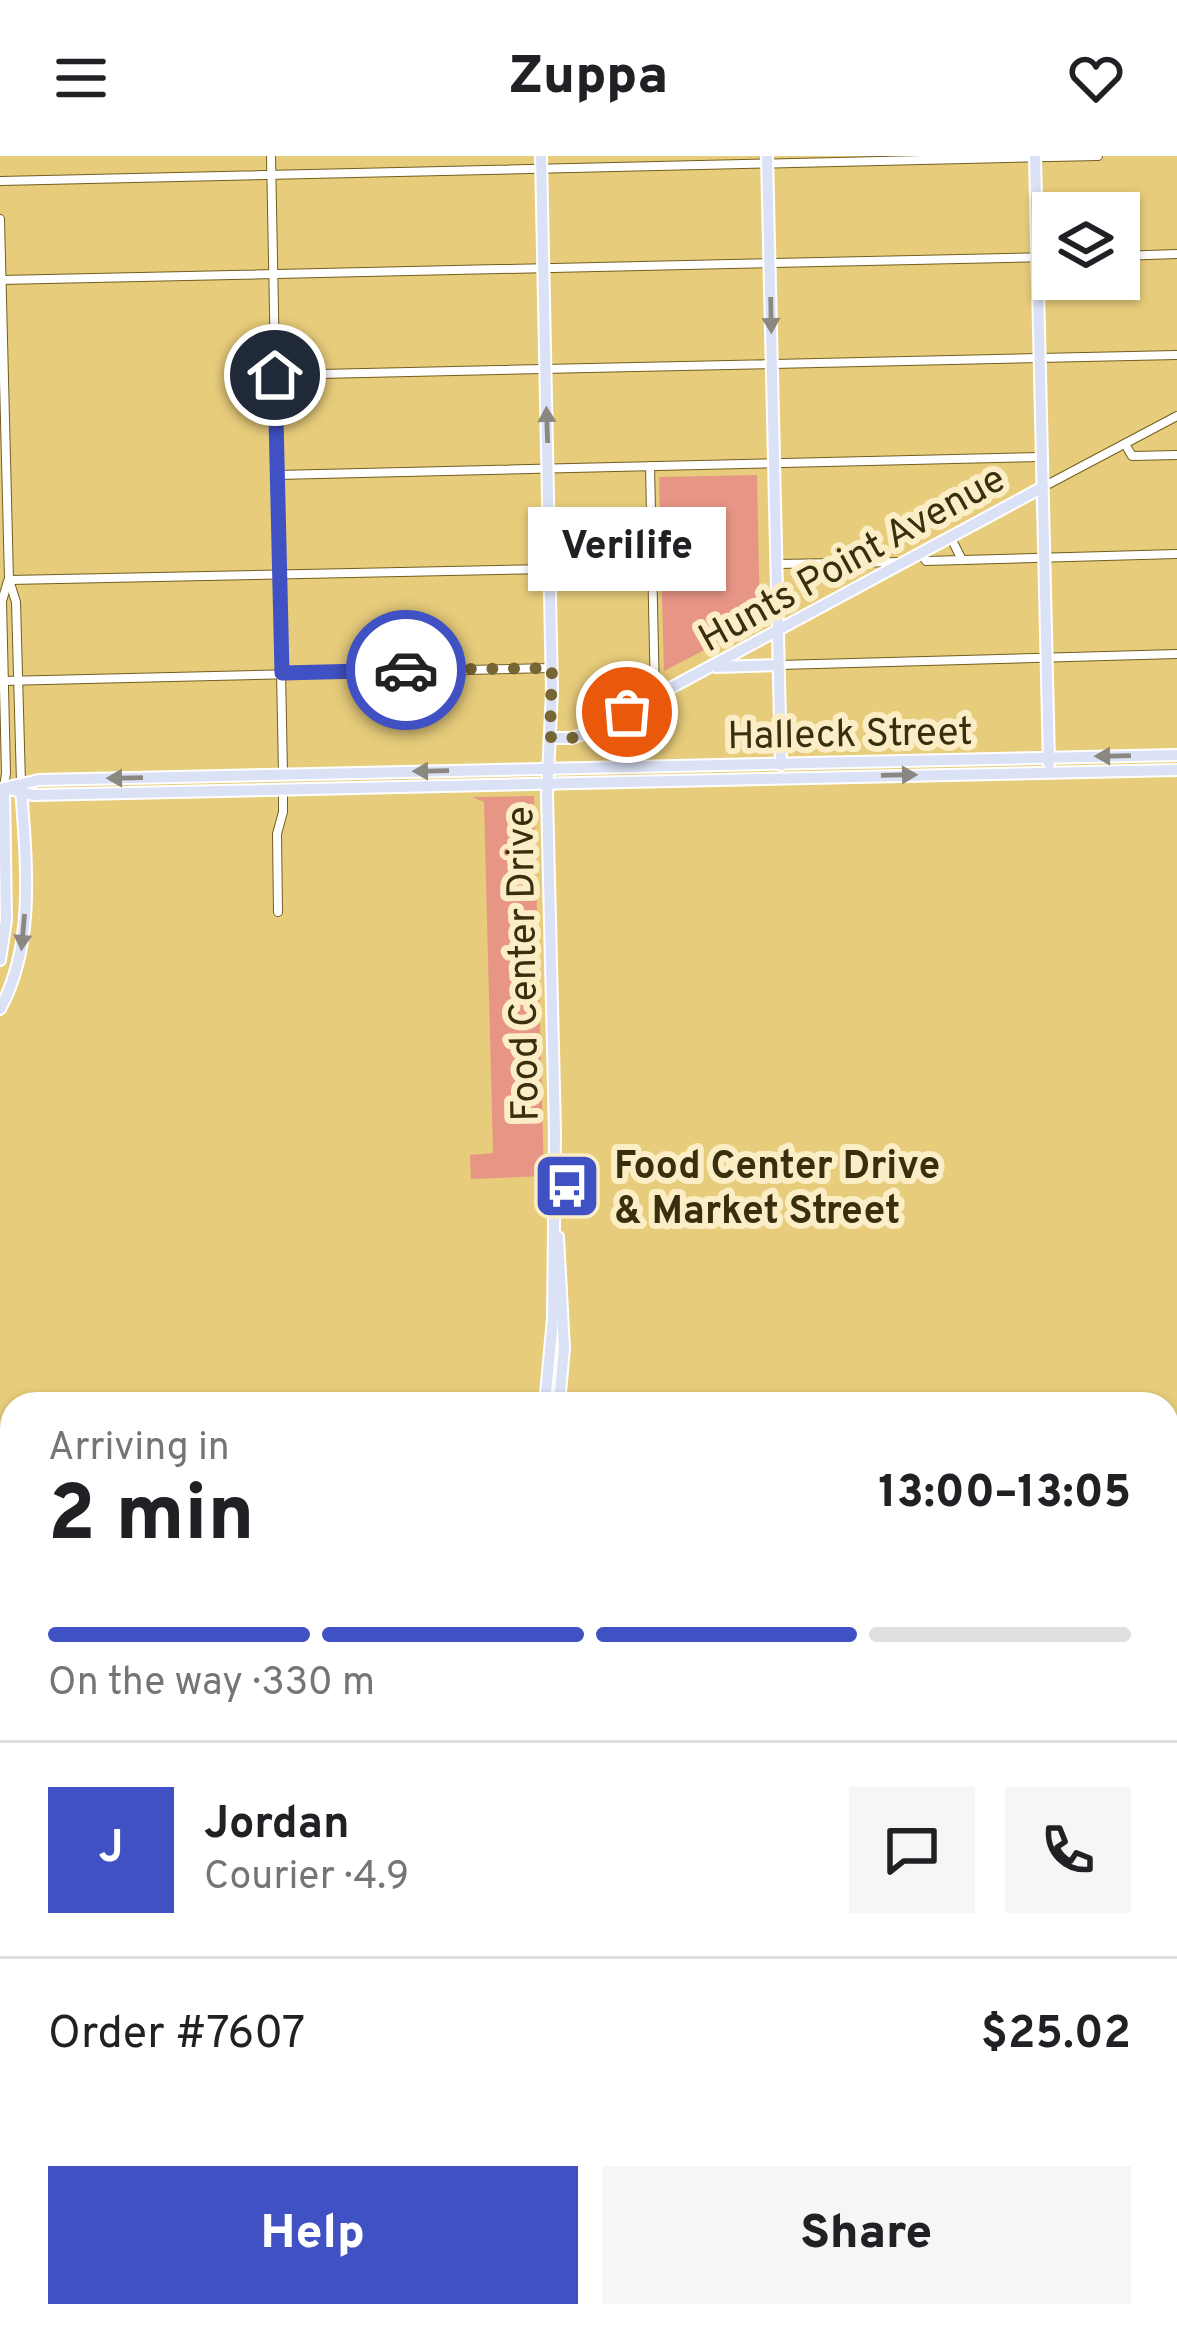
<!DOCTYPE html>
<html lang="en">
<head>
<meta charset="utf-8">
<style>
	body { margin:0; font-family:Overpass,sans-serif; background:#f6f6f6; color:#202124; height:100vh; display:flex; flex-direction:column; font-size:45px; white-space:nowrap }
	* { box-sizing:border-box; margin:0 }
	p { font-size:39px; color:#757577 }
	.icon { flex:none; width:66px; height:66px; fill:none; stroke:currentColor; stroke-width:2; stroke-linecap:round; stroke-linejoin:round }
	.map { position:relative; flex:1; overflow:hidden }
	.side { position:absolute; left:0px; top:1236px; width:1179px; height:936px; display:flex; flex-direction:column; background:#fff; border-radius:36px 36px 0 0; box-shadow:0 3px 9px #0004 }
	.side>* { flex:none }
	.tools { position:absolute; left:1032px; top:36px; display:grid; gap:24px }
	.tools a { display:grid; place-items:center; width:108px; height:108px; border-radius:0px; background:#fff; box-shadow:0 3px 9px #0004; font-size:60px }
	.pin { position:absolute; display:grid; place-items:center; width:102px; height:102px; color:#fff; margin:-51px; border:6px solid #fff; border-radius:50%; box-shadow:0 3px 12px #0007 }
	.courier { position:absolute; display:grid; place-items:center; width:120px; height:120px; margin:-60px; border:9px solid #4051c4; border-radius:50%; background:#fff; color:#222; box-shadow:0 3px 15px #0007 }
	.bubble { position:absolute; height:84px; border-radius:0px; background:#fff; box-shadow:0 3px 9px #0004; font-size:39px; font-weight:800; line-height:84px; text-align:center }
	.head em { font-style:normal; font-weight:800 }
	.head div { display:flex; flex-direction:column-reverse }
	.head { display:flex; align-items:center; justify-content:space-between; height:204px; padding:0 48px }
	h1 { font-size:78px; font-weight:800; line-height:90px }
	.bar { display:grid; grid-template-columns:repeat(4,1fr); gap:18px 12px; align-content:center; height:144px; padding:0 48px }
	.bar i { height:15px; border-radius:9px; background:#e0e0e0 }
	.bar .current { background:#4051c4 }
	.bar p { grid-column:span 4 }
	.line { display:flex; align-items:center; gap:30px; padding:0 48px; border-top:3px solid #e0e0e0 }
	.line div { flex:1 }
	.round { display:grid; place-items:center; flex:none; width:126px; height:126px; border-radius:0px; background:#f6f6f6 }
	.cta { display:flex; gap:24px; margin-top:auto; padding:24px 48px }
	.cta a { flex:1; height:138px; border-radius:0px; background:#4051c4; color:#fff; font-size:48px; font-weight:800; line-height:138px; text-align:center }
	.cta a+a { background:#f6f6f6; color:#202124 }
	header { display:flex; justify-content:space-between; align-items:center; height:156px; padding:0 48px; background:#fff; font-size:54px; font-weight:800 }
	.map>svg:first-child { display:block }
	.green { fill:#e79686 }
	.water { fill:#ed87e0 }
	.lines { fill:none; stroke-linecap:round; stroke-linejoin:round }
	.minor-casing { stroke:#735f21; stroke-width:10 }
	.major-casing { stroke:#fff; stroke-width:14 }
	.minor { stroke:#fff; stroke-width:8 }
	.major { stroke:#dce2f6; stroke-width:10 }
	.oneway { fill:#8a8881 }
	.done { stroke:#766633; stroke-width:12; stroke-dasharray:0 21.6 }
	.route { stroke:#4051c4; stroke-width:15 }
	.labels { text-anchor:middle; stroke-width:12; stroke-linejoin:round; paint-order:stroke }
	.street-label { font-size:39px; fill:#392f0c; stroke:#fbeec7 }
	.poi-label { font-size:39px; font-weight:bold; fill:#392f0c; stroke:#fbeec7; text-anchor:start }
</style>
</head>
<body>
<header><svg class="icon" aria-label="menu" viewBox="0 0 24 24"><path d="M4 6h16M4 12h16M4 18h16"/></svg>Zuppa<svg class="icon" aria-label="heart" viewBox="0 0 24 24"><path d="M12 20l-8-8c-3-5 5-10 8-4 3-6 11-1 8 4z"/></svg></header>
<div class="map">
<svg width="1177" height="2172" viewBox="0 0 1177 2172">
	<rect width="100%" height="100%" fill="#e7cc7b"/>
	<g class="green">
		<polygon points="757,319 760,465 664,515 659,321"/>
		<polygon points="534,640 544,1020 471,1023 470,999 493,997 484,646 472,641"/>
		<polygon points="1177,1623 1177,1938 1167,1940 1167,1642"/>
		<polygon points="425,2160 976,2160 972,2172 420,2172"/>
	</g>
	<g class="water">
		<polygon points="1177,1320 1177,1613 1167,1632 1167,1336"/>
		<polygon points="12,1820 12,2160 425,2160 420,2172 0,2172 0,1822"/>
	</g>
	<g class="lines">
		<defs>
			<g id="minor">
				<polyline points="271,0 283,618"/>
				<polyline points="0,25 1098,0"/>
				<polyline points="0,63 9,424 16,446 21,627"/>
				<polyline points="1119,100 1177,98"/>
				<polyline points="1,124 1053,101"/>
				<polyline points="275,219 1177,199"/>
				<polyline points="1125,288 1132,300 1177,299"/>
				<polyline points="650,310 655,541"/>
				<polyline points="277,319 1042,301"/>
				<polyline points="1043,331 1177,260"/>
				<polyline points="950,380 962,404"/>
				<polyline points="920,396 926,405 1177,398"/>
				<polyline points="776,408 900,406"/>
				<polyline points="9,424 550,413"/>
				<polyline points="779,509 1177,498"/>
				<polyline points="3,525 552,512"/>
				<polyline points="0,632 4,632 6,617 2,445 8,425"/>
				<polyline points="278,756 277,678 283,656 283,633"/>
				<polyline points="0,1287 12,1287"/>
				<polyline points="0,1300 12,1300"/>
				<polyline points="985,2172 990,2160"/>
			</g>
			<g id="major">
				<polyline points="541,0 552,535 547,639 555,977 553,1163 545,1248"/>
				<polyline points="767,0 781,609"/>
				<polyline points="1035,0 1049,608"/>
				<polyline points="716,511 779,509"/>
				<polyline points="550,582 572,582 589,576 1043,331"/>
				<polyline points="4,632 39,624 1177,599"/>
				<polyline points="5,632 33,639 1177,614"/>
				<polyline points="0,804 6,764 4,632"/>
				<path d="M0,853C36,787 26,705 21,632"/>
				<polyline points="558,1081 564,1192 559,1248"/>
				<polyline points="0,1523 12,1521"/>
				<polyline points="0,1540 12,1538"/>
			</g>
		</defs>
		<use href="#minor" class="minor-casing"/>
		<use href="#major" class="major-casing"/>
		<use href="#minor" class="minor"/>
		<use href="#major" class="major"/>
	</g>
	<defs><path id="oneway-solid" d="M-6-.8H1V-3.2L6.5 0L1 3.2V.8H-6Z" transform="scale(3)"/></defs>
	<g class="oneway">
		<use href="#oneway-solid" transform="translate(771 159) rotate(89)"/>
		<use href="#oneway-solid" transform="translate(547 269) rotate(-92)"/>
		<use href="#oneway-solid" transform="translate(1113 600) rotate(179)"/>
		<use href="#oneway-solid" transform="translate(431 615) rotate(179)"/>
		<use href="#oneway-solid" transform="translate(899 619) rotate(-1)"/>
		<use href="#oneway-solid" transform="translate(125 622) rotate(179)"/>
		<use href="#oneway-solid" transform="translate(23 776) rotate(95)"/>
	</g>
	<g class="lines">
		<polyline class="done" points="406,514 552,512 550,581 572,582 627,556"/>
		<polyline class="route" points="275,219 282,517 406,514"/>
	</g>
	<defs>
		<symbol id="bus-square" viewBox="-11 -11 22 22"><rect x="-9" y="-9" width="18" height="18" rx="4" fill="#4051c4" stroke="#fbeec7"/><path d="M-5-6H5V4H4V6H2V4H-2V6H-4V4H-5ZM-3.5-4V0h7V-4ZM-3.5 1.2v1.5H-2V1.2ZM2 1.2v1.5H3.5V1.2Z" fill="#fff"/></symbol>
	</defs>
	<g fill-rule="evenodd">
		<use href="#bus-square" x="529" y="992" width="76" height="76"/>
	</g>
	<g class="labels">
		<g class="street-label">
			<text transform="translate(851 401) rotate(-29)" y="14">Hunts Point Avenue</text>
			<text transform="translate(850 576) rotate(-1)" y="14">Halleck Street</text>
			<text transform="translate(521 808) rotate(-91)" y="14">Food Center Drive</text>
		</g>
		<g class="poi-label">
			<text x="614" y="1022">Food Center Drive<tspan x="614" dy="45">&amp; Market Street</tspan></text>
		</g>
	</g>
</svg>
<div class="tools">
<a><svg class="icon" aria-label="layers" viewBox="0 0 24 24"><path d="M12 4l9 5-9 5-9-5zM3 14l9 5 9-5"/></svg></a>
</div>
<div class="pin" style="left:627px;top:556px;background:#ea580c"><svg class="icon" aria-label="bag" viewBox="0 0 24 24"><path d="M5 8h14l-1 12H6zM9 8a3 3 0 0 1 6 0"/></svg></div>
<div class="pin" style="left:275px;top:219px;background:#1f2937"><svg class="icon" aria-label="home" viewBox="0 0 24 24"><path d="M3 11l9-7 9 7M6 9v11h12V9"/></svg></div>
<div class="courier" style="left:406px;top:514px"><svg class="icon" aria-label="car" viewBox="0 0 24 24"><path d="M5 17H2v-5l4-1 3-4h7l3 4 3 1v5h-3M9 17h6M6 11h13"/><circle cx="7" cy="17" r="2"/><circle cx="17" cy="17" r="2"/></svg></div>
<div class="bubble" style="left:528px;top:351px;width:198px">Verilife</div>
<section class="side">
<div class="head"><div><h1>2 min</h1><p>Arriving in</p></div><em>13:00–13:05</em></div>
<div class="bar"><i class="current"></i><i class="current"></i><i class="current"></i><i></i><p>On the way · 330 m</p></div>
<div class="line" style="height:216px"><b class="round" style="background:#4051c4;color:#fff">J</b><div><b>Jordan</b><p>Courier · 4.9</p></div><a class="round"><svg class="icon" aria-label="chat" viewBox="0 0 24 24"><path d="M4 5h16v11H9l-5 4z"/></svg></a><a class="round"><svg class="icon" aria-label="phone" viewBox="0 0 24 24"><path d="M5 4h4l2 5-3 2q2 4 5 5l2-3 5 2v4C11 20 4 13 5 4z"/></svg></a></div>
<div class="line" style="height:156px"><div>Order #7607</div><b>$25.02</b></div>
<div class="cta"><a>Help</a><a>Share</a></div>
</section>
</div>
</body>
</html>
